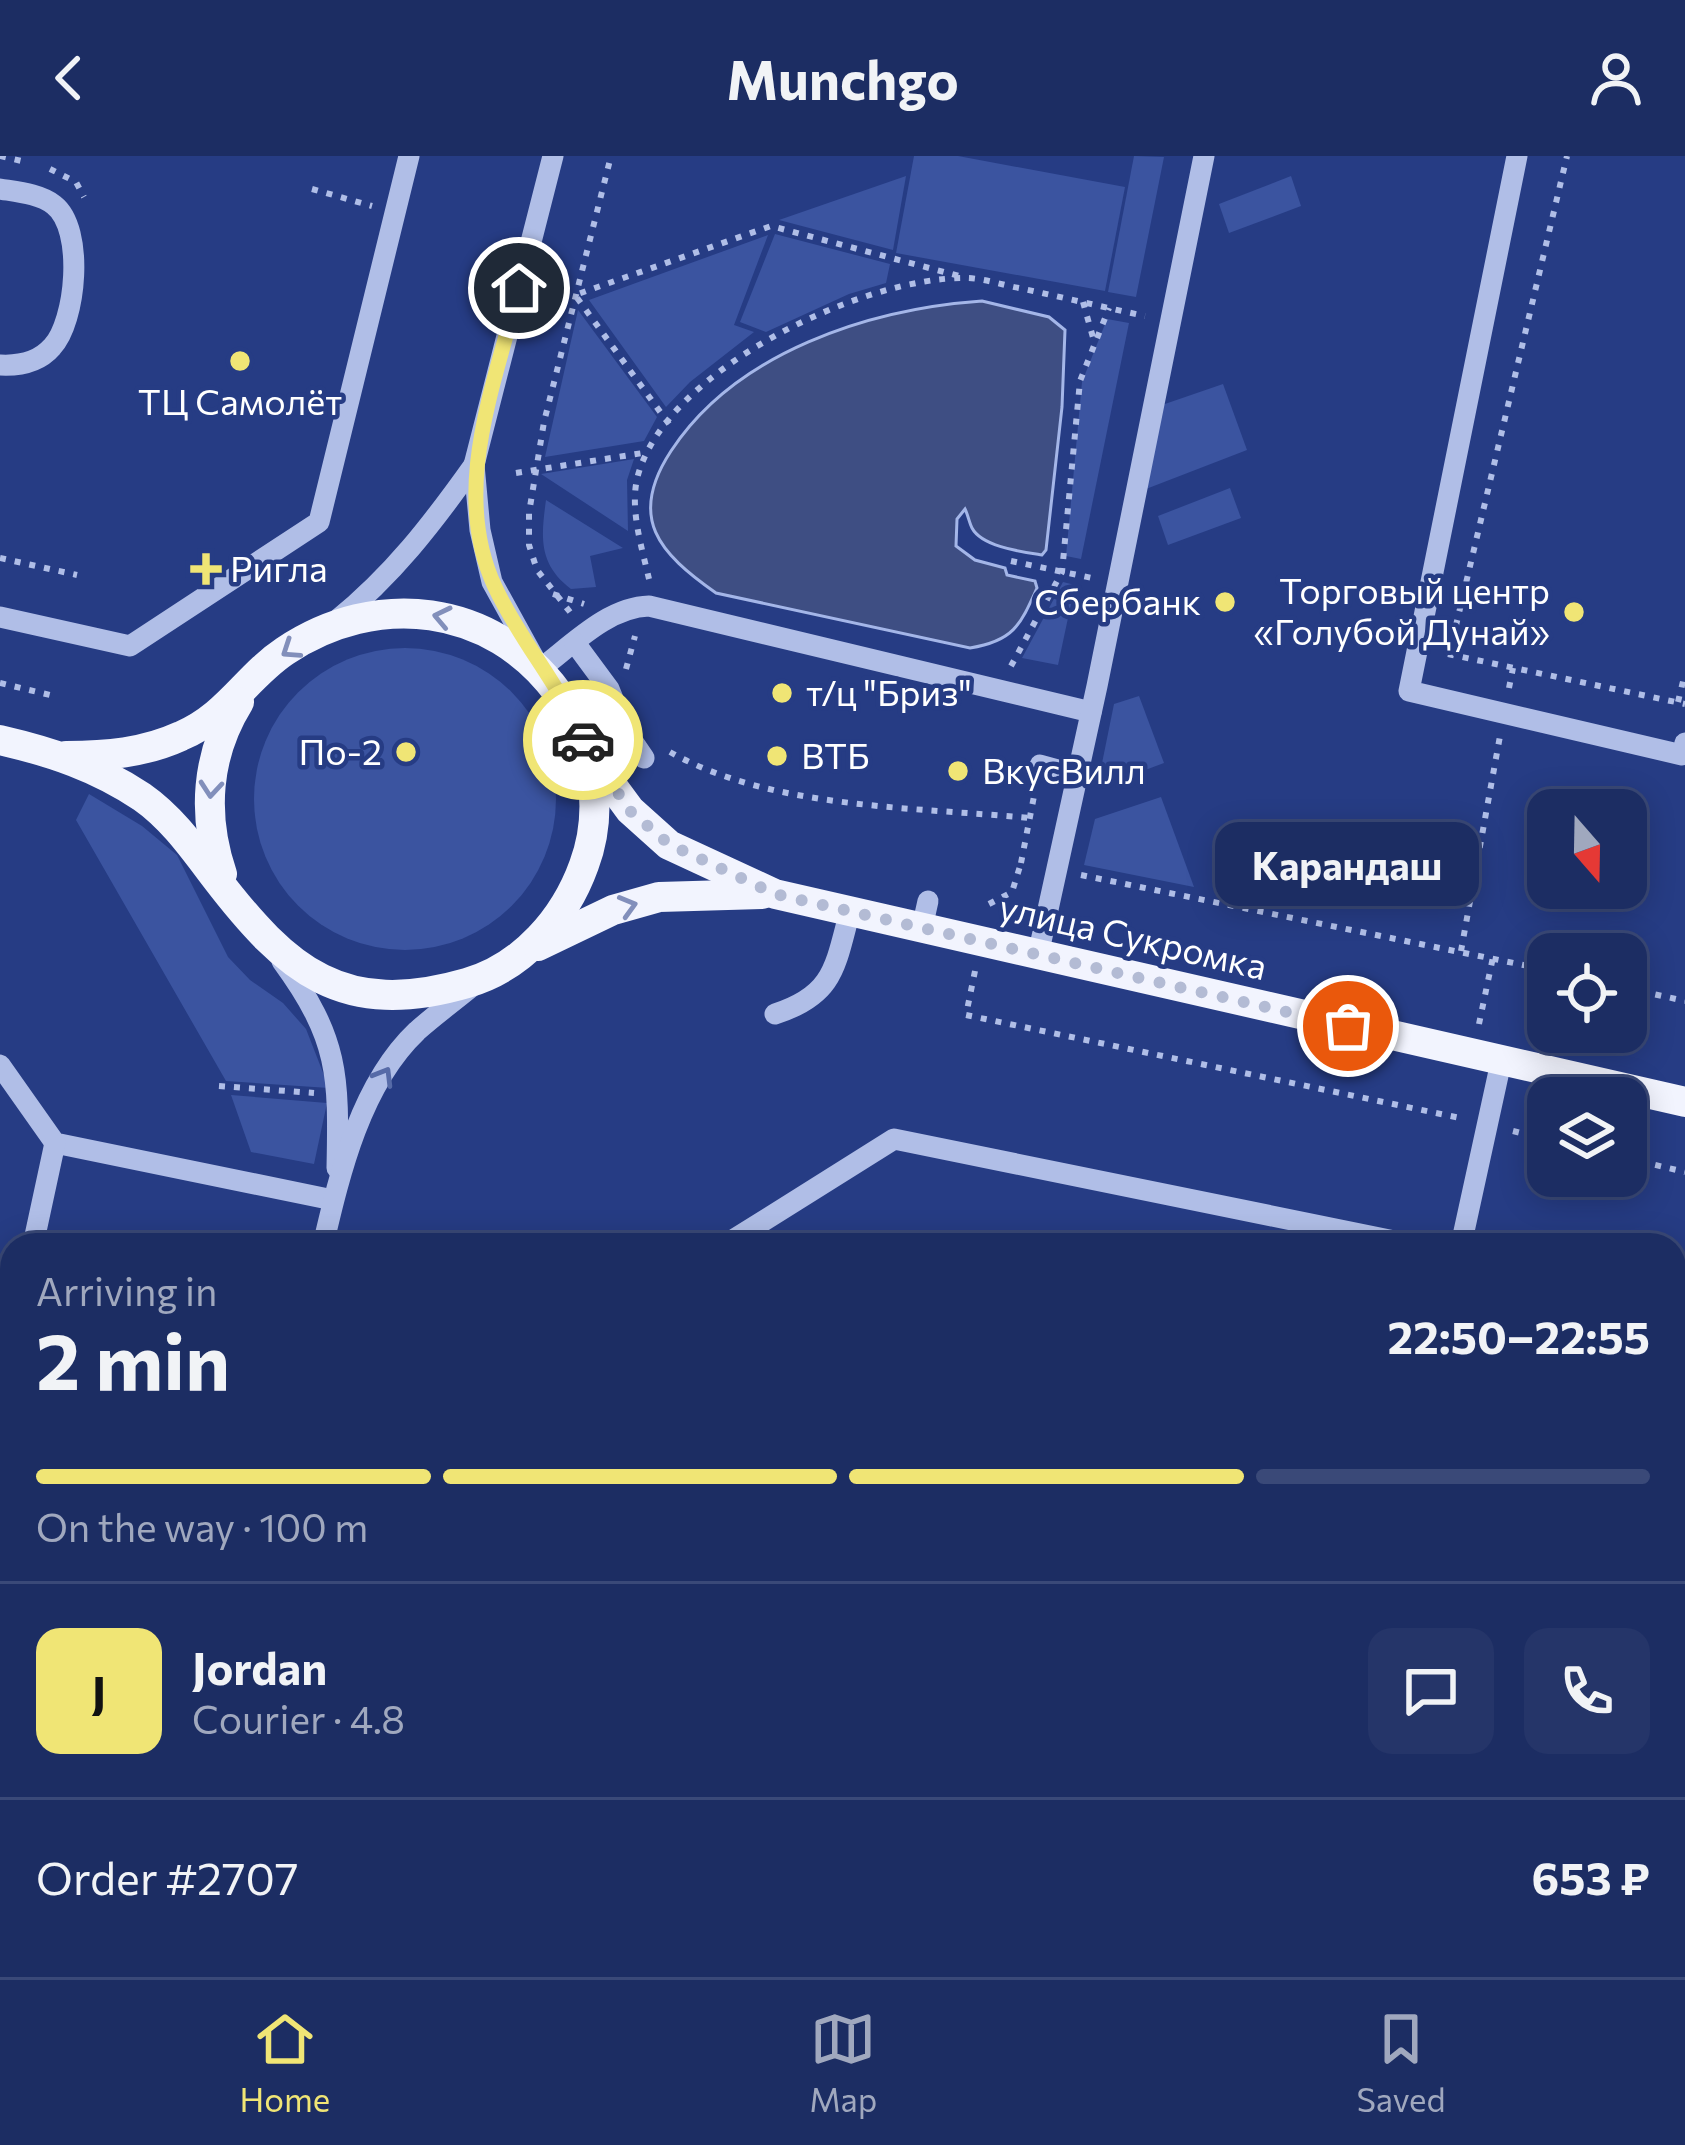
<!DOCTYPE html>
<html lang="en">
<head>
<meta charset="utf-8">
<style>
	body { margin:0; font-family:Commissioner,sans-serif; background:#253569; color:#f1f3f6; height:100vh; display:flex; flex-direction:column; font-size:45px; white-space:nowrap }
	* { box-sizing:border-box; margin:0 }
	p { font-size:39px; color:#a0a8be }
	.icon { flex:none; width:66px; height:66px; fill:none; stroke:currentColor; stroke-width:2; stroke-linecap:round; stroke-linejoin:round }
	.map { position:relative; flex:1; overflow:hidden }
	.drawer { position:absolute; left:0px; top:1077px; width:1686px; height:744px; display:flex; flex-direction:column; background:#1c2d63; border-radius:36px 36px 0 0; box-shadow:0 6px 30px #0003,0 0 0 3px #3a4978 }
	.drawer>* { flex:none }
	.needle { width:78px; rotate:160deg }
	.buttons { position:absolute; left:1527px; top:633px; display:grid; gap:24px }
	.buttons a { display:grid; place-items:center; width:120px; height:120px; border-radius:24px; background:#1c2d63; box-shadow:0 6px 30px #0003,0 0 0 3px #3a4978; font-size:60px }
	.pin { position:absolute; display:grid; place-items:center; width:102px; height:102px; color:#fff; margin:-51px; border:6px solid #fff; border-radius:50%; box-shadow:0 3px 12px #0007 }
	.courier { position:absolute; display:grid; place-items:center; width:120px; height:120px; margin:-60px; border:9px solid #f0e575; border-radius:50%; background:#fff; color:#222; box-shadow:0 3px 15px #0007 }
	.bubble { position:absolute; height:84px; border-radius:24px; background:#1c2d63; box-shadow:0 6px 30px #0003,0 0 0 3px #3a4978; font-size:39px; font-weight:700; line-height:84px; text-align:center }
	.overview em { font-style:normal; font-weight:700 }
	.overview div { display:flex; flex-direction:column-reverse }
	.overview { display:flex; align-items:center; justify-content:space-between; height:204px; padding:0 36px }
	h1 { font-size:78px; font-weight:700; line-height:90px }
	.bar { display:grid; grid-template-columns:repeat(4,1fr); gap:18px 12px; align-content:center; height:144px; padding:0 36px }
	.bar i { height:15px; border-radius:9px; background:#3a4978 }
	.bar .on { background:#f0e575 }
	.bar p { grid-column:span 4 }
	.line { display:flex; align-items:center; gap:30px; padding:0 36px; border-top:3px solid #3a4978 }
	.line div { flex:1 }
	.round { display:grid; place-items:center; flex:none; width:126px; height:126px; border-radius:24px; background:#253569 }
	header { display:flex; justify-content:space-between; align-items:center; height:156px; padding:0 36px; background:#1c2d63; font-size:54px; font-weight:700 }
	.dock { display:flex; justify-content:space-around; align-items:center; height:168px; border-top:3px solid #3a4978; background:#1c2d63; font-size:33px; color:#a0a8be }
	.dock a { display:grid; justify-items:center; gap:6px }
	.dock .on { color:#f0e575 }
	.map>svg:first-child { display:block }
	.green { fill:#3b54a0 }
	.water { fill:#3e4e83; stroke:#a4b6e8; stroke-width:3 }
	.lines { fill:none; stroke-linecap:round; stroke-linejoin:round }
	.path { stroke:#b0bee7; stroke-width:6; stroke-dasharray:6 9; stroke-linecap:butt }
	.minor { stroke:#b0bee7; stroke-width:21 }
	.major { stroke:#f2f4fe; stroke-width:30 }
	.oneway { stroke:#828fbb }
	.oneway2 { stroke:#566aa7 }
	.done { stroke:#b3bbd4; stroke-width:12; stroke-dasharray:0 21.6 }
	.route { stroke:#f0e575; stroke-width:15 }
	.poi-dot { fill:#f0e575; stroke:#263c84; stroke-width:4.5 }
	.labels { text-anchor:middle; stroke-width:9; stroke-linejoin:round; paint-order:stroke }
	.poi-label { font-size:36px; fill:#fff; stroke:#263c84; text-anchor:start }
	.street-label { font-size:36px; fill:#fff; stroke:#263c84 }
</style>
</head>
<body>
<header><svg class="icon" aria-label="back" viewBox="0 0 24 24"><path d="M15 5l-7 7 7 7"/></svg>Munchgo<svg class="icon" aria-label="person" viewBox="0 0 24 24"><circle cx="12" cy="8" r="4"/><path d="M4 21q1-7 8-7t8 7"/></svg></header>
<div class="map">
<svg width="1685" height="1821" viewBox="0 0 1685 1821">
	<rect width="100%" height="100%" fill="#263c84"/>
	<g class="green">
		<polygon points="914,0 958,0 1125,31 1105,135 896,97"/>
		<polygon points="1134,0 1164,1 1136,141 1108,136"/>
		<polygon points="906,20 893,94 779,64"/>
		<polygon points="1291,20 1301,50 1229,77 1219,48"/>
		<polygon points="775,78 890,108 886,127 849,138 766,176 740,166"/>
		<polygon points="768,79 734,169 754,176 690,226 666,251 589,144"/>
		<polygon points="578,154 657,261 644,285 545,301"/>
		<polygon points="1107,163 1129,167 1081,403 1066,400 1082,226"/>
		<polygon points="1223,228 1247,294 1146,333 1162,249"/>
		<polygon points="634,303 627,324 628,375 541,318"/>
		<polygon points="1230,332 1241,362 1168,389 1158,360"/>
		<path d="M546,344L623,392L590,400L596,431L571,433C538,408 541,381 546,344Z"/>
		<polygon points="1063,426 1075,429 1058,509 1022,502"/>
		<circle cx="405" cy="643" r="151"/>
		<polygon points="1139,540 1164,607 1097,632 1114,548"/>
		<polygon points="89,638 142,670 177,699 228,801 250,824 283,847 306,873 329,932 226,925 76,664"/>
		<polygon points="1161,641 1194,731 1084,709 1095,663"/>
		<polygon points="231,939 327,947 314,1008 251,996"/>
	</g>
	<path class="water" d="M982,145L1049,161L1065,174L1062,251L1046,394L1042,399C1023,396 982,391 972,372C969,366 968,359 965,353L957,363L956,390L975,404L1005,412L1007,419L1035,425L1037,432C1020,470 1013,485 970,492L716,437C659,397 627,362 671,295C736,196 869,153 982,145Z"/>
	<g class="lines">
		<g class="path">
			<polyline points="0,0 26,6"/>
			<polyline points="50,13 76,26 84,41"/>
			<polyline points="312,33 372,50"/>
			<polyline points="1083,146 1094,185"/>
			<polyline points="669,268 575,139 771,70 963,121"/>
			<polyline points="516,317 649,296"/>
			<polyline points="0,402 77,419"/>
			<polyline points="1011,405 1092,422"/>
			<path d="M649,423C642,392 630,355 637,323C663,214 863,121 965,122C983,122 1002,129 1019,132C1061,141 1103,151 1145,160"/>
			<polyline points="553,438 584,448"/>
			<polyline points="570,456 537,414 529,389 529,357 544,266 611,0"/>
			<polyline points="1448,498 1685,548"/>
			<polyline points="1449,499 1567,0"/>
			<polyline points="1011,510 1062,416 1080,225 1109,152"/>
			<polyline points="626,513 635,480"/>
			<polyline points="0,527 50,539"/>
			<polyline points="1509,532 1513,512"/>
			<polyline points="1678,546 1685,517"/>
			<path d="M670,596C771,653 915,651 1029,662"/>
			<polyline points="1021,707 1035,635"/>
			<polyline points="1081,719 1548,814"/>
			<polyline points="989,748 1012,736 1021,707"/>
			<polyline points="1461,795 1500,580"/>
			<polyline points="975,815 966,859 1460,962"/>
			<polyline points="1626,832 1685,845"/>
			<polyline points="1479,868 1493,801"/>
			<polyline points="219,930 314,937"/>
			<polyline points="1513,975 1548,984"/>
			<polyline points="1626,1002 1685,1016"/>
		</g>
		<g class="minor">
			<path d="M553,0L474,309L480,374L492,426L540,513C572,489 608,451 649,450L1091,556"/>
			<polyline points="1517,0 1409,535 1682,599 1685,587"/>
			<path d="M0,33C18,36 40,38 54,49C85,73 76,166 52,191C39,206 19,210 0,209"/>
			<polyline points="0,461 130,490 319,366 409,0"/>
			<path d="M336,465C393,419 432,368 474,309"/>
			<polyline points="575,487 609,533 627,577 644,602"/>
			<polyline points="1040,609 1076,619"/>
			<polyline points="922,772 928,745"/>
			<polyline points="1038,799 1097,530 1204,0"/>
			<path d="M282,805C339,883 339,919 337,1012"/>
			<path d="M775,858C834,839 835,811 850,755"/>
			<polyline points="0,909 55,987 333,1044"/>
			<polyline points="33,1089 55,987"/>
			<path d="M323,1089C340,1016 361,928 417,875C436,858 457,843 476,827"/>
			<polyline points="725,1089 894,983 1414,1089"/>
			<polyline points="1461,1089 1501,906"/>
			<polyline points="1674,1149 1685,1151"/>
			<polyline points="0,1240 12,1185"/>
			<polyline points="0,1535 12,1537"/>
			<polyline points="155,1821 158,1809"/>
			<polyline points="445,1821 450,1809"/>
			<polyline points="1204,1821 1206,1809"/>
			<polyline points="1358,1821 1361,1809"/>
		</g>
		<g class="major">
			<path d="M0,584C52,596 97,611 142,641C172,662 193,692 215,721C287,815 343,863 467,827C523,811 565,762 584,709C605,653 593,585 558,537C492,447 376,434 285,495C246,521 228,560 181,580C144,597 106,600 66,600"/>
			<polyline points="591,601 630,654 669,689 775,738 1685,946"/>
			<path d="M222,718C202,659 206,599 239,546"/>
			<polyline points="538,790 613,754 659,741 762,738"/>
		</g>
	</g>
	<defs><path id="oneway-chevron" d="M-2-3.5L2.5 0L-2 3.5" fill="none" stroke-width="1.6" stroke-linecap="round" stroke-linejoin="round" transform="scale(3)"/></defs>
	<g class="oneway">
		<use href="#oneway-chevron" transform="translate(442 461) rotate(-168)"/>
		<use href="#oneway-chevron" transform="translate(290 494) rotate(146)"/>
		<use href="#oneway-chevron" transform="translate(211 633) rotate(95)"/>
		<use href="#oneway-chevron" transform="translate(628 750) rotate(-16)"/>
	</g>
	<use class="oneway2" href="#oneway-chevron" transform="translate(384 920) rotate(-59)"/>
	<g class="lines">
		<polyline class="done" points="583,584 630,655 669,688 775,738 1348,870"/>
		<path class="route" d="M519,132C495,228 450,335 495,431C520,485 561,530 583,584"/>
	</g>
	<g class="poi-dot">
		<circle cx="240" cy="205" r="12"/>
		<path d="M200 395h12v12h12v12h-12v12h-12v-12h-12v-12h12z"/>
		<circle cx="1225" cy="446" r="12"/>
		<circle cx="1574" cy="456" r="12"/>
		<circle cx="782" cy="537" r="12"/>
		<circle cx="406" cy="596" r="12"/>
		<circle cx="777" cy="600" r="12"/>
		<circle cx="958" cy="615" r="12"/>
	</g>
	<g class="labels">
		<g class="poi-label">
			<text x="240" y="259" text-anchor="middle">ТЦ Самолёт</text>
			<text x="230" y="426">Ригла</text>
			<text x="1550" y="448" text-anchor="end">Торговый центр<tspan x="1550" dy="41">«Голубой Дунай»</tspan></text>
			<text x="1201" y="459" text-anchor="end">Сбербанк</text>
			<text x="806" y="550">т/ц "Бриз"</text>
			<text x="382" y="609" text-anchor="end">По-2</text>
			<text x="801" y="613">ВТБ</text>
			<text x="982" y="628">ВкусВилл</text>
		</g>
		<g class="street-label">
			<text transform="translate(1133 781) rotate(13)" y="13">улица Сукромка</text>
		</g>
	</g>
</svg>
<div class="buttons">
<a><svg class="needle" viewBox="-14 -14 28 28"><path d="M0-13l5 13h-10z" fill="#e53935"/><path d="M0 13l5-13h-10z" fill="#a0a8be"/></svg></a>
<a><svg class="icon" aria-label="locate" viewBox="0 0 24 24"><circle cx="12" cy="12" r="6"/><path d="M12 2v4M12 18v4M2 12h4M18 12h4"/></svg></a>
<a><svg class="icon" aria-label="layers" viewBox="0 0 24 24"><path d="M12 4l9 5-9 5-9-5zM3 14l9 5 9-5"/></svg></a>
</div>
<div class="pin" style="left:1348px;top:870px;background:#ea580c"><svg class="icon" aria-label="bag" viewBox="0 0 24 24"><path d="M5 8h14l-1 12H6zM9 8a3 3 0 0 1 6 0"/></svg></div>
<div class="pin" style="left:519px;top:132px;background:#1f2937"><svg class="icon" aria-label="home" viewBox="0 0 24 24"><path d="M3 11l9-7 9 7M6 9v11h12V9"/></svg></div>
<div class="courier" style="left:583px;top:584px"><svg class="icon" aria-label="car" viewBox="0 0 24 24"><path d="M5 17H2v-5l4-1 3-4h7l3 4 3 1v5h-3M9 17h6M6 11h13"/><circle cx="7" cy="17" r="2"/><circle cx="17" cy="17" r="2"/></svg></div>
<div class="bubble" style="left:1215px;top:666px;width:264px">Карандаш</div>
<section class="drawer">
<div class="overview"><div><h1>2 min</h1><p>Arriving in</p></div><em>22:50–22:55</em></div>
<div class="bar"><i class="on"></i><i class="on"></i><i class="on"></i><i></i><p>On the way · 100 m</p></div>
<div class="line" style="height:216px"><b class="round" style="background:#f0e575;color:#111">J</b><div><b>Jordan</b><p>Courier · 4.8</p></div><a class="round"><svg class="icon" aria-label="chat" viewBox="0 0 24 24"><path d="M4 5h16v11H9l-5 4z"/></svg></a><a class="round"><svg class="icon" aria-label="phone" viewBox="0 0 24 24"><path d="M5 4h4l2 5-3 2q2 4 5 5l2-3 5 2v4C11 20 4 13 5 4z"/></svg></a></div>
<div class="line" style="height:156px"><div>Order #2707</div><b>653 ₽</b></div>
</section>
</div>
<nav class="dock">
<a class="on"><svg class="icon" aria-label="home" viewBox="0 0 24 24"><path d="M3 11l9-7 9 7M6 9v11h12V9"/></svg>Home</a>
<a><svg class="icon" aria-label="map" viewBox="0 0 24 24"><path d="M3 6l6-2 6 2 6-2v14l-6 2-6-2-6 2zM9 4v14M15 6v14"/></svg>Map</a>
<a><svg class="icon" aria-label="saved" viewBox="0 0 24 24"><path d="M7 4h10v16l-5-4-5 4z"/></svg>Saved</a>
</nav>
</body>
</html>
